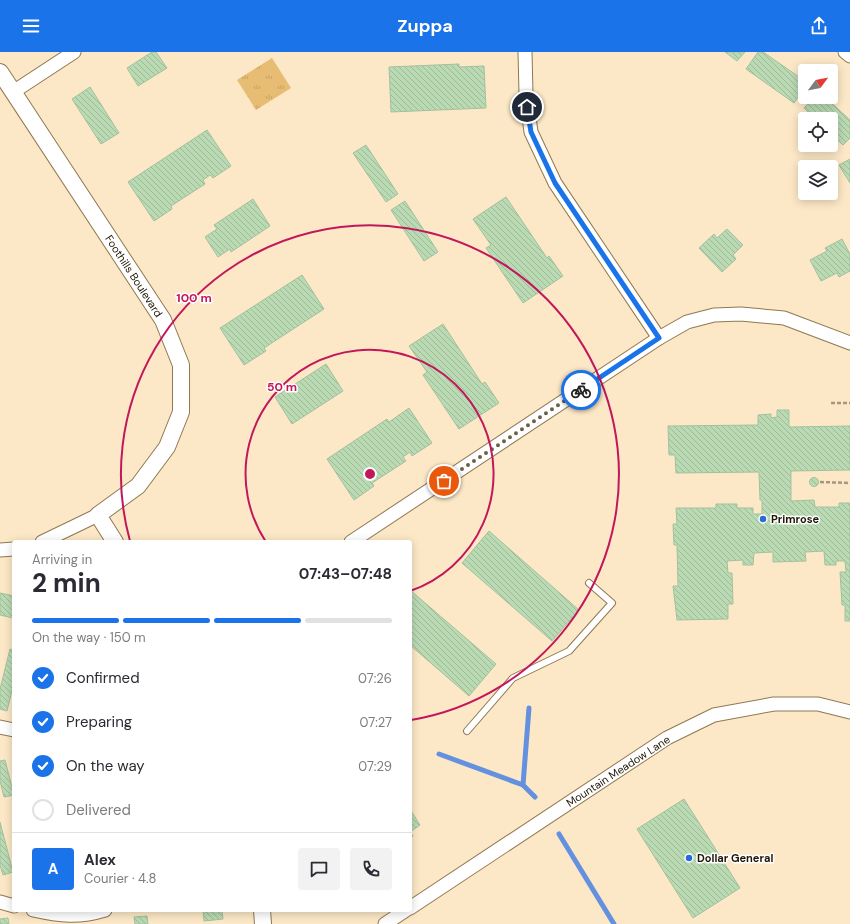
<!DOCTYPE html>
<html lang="en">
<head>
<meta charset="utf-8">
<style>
	body { margin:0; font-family:"DM Sans",sans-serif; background:#f2f2f3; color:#2b2b33; height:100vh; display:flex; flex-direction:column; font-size:15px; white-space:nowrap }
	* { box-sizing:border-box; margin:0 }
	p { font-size:13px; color:#7c7c81 }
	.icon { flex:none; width:22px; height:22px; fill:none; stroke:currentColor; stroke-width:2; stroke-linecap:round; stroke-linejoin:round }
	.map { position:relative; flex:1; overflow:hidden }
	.drawer { position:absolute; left:12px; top:488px; width:400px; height:372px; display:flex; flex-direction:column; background:#fff; border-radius:4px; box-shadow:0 2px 10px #0003 }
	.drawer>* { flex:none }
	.needle { width:26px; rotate:58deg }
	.buttons { position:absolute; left:798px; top:12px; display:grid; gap:8px }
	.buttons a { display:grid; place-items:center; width:40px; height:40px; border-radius:4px; background:#fff; box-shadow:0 2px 10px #0003; font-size:20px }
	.pin { position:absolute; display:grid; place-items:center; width:34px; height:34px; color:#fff; margin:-17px; border:2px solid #fff; border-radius:50%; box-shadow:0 1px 4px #0007 }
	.courier { position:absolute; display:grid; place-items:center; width:40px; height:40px; margin:-20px; border:3px solid #1a73e8; border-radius:50%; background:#fff; color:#222; box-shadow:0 1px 5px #0007 }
	.headline em { font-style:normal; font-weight:700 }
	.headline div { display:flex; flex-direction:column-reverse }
	.headline { display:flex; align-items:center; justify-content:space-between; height:68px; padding:0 20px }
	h1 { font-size:26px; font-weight:700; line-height:30px }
	.bar { display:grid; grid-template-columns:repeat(4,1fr); gap:6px 4px; align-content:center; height:48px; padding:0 20px }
	.bar i { height:5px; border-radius:3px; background:#e1e1e2 }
	.bar .active { background:#1a73e8 }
	.bar p { grid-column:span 4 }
	.line { display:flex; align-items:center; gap:10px; padding:0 20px; border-top:1px solid #e1e1e2 }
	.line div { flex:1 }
	.round { display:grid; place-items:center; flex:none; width:42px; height:42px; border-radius:4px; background:#f2f2f3 }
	ol { padding:0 20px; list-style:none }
	li { display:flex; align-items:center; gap:12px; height:44px }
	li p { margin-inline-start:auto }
	li .icon { padding:4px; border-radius:50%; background:#1a73e8; color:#fff; stroke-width:4 }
	li:last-child { color:#7c7c81 }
	li i { width:22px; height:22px; border:2px solid #e1e1e2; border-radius:50% }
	header { display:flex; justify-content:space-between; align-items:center; height:52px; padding:0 20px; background:#1a73e8; color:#fff; font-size:18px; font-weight:700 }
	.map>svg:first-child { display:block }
	.park { fill:url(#park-tufts) }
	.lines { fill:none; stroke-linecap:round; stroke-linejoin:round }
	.stream { stroke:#6391df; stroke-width:5 }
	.building { fill:url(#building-back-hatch); stroke:#a3c19d }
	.service-casing { stroke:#8f7852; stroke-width:8 }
	.minor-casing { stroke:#8f7852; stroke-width:15 }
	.tertiary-casing { stroke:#8f7852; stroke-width:18 }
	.path { stroke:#a7987d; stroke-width:2.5; stroke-dasharray:4 2; stroke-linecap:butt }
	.service { stroke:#fff; stroke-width:6 }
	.minor { stroke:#fff; stroke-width:13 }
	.tertiary { stroke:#fff; stroke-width:16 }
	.done { stroke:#6c6049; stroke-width:4; stroke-dasharray:0 7.2 }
	.route { stroke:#1a73e8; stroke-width:5 }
	.ring { fill:none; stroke:#c2185b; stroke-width:2 }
	.poi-dot { fill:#2b6bd8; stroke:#fff; stroke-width:1.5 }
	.labels { text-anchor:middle; stroke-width:3; stroke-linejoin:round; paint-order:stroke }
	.street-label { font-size:11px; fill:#1f1606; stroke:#fff }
	.poi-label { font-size:11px; font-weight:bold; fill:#1f1606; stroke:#fff; text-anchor:start }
	.centre { fill:#c2185b; stroke:#fff; stroke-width:2 }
	.ring-label { font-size:12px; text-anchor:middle; font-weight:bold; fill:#c2185b; stroke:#fff; stroke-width:3; stroke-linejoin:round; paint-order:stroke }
</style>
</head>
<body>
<header><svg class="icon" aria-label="menu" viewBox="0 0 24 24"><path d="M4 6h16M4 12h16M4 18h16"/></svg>Zuppa<svg class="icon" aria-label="share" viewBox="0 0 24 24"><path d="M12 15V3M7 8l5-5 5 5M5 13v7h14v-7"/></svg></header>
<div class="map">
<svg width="850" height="872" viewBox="0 0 850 872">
	<defs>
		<pattern id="park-tufts" width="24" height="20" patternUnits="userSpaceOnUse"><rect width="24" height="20" fill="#e7bd74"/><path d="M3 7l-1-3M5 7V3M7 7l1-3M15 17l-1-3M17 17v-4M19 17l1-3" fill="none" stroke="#c6a263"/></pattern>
		<pattern id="building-back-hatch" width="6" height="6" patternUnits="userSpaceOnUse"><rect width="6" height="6" fill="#badab4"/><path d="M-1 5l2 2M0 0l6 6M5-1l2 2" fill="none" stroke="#9fba99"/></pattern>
	</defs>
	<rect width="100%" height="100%" fill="#fce8c6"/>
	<polygon class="park" points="272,6 291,36 256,58 237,28"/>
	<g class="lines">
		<g class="stream">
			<polyline points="529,656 523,733 535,745"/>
			<polyline points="439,702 523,733"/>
			<polyline points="559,782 614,872"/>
		</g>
	</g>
	<g class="building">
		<polygon points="152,0 156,0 167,16 138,34 127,16"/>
		<polygon points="725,0 745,0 737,9"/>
		<polygon points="758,0 763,0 805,29 805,35 794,51 746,17"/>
		<polygon points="459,12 459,15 484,14 486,56 391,60 389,15"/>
		<polygon points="90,35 119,81 101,92 72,47"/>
		<polygon points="814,45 825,45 850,68 850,86 843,93 831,82 831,67 815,67 804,56"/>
		<polygon points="207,78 231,114 213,126 210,123 203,128 205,132 171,154 172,157 154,169 128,130"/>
		<polygon points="366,93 398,142 386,150 353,101"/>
		<polygon points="850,107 850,131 839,113"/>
		<polygon points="506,145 547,206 549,204 563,224 523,251 486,196 491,193 473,167"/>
		<polygon points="253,147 270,174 231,200 230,197 218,205 205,185 217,177 214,173"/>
		<polygon points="405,149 438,200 424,209 391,158"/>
		<polygon points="727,177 743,193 733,203 736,207 722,220 699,196 714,182 717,186"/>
		<polygon points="842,187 850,202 850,219 839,225 837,221 821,229 810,208 827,199 825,196"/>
		<polygon points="302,223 324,257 264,296 266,299 244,313 220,276"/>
		<polygon points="443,272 482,332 485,330 499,351 459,377 423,323 427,320 409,294"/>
		<polygon points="326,312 343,339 292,372 275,345"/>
		<polygon points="409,356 432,391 412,404 410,400 403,405 406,409 372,431 374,434 354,448 327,407 387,367 389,370"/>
		<polygon points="777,358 789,358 789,375 850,374 850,418 791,419 791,449 814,448 815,455 839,455 839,451 850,451 850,569 845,569 845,553 842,553 840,520 846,520 845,509 836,509 836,513 825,513 824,499 805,500 806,509 773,510 773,500 754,501 753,513 743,513 743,508 727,509 728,521 732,521 733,552 728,552 728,567 677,568 673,534 678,534 677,493 674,493 673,472 677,472 676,456 716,456 716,452 737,452 737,456 753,456 753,462 762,462 762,448 760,448 759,420 676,421 675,403 669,403 668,374 758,373 758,363 771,362 771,366 777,365"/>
		<circle cx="814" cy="430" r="4.5"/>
		<polygon points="489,479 579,558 552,589 462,511"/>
		<polygon points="410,538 496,612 469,644 410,593"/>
		<polygon points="0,541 14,544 13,566 0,563"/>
		<polygon points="10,597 14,598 14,630 7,659 0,657 0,637"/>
		<polygon points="5,708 14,743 4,745 0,729 0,709"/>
		<polygon points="684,747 740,836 693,866 637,777"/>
		<polygon points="410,757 420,773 410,780 413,784 410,786"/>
		<polygon points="0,770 13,820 3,823 0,813"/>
		<polygon points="203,858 222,858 223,867 204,869"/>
		<polygon points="147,864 148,872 135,872 134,865"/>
		<polygon points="8,866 9,872 0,872 0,867"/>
	</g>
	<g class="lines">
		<defs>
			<polyline id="service" points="467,679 513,626 569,599 612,551 589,531"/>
			<g id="minor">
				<polyline points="525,0 526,42 531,80 555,131 659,286"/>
				<polyline points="845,0 850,4"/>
				<polyline points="13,40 74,0"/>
				<polyline points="42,490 98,463"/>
				<polyline points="351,490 659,286 687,270 714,263 741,262 784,266 850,291"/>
				<polyline points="0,498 14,497"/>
				<polyline points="0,675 14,678"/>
				<polyline points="0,850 14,854"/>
				<polyline points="410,856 667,686 714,663 774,652 818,652 850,660"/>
				<path d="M33,858C60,864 79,866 105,858"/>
				<polyline points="385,872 406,858"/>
			</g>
			<g id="tertiary">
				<polyline points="0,20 163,268 181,313 181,360 167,395 138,434 98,463 115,490"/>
				<polyline points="262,858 263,872"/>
			</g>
		</defs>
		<use href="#service" class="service-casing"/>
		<use href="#minor" class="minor-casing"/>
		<use href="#tertiary" class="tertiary-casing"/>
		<g class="path">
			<polyline points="831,351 850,351"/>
			<polyline points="820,430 850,431"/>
		</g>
		<use href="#service" class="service"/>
		<use href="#minor" class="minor"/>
		<use href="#tertiary" class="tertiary"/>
	</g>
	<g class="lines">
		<polyline class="done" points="444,429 581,338"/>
		<polyline class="route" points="527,55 531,80 555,131 659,286 581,338"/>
	</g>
	<g class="ring">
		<path d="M266 490A124 124 0 1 1 410 539"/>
		<path d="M130 489A249 249 0 1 1 411 668"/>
	</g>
	<g class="poi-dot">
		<circle cx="763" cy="467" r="4"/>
		<circle cx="689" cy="806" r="4"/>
	</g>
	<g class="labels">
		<g class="street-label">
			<text transform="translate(134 224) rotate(57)" y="4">Foothills Boulevard</text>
			<text transform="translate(618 719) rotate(-33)" y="4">Mountain Meadow Lane</text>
		</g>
		<g class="poi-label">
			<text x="771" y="471">Primrose</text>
			<text x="697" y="810">Dollar General</text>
		</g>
	</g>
	<circle cx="370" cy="422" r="6" class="centre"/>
	<g class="ring-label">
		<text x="194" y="250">100 m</text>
		<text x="282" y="339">50 m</text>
	</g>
</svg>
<div class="buttons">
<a><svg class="needle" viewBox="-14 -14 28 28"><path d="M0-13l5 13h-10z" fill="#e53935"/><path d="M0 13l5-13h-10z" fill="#7c7c81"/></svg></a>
<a><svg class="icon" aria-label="locate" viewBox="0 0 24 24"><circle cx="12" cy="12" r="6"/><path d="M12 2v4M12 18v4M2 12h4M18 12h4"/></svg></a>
<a><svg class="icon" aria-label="layers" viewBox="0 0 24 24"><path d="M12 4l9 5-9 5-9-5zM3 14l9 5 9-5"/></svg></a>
</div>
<div class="pin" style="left:444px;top:429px;background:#ea580c"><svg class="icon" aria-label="bag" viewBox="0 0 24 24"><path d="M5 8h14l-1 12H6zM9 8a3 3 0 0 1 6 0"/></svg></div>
<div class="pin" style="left:527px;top:55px;background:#1f2937"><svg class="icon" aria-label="home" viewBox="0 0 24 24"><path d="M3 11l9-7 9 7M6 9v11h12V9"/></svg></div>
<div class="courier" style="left:581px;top:338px"><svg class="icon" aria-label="bike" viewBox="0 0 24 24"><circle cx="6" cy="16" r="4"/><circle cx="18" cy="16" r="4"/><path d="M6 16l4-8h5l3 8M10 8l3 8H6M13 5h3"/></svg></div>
<section class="drawer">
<div class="headline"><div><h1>2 min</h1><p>Arriving in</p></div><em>07:43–07:48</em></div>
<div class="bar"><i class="active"></i><i class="active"></i><i class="active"></i><i></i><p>On the way · 150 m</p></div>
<ol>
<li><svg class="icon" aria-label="check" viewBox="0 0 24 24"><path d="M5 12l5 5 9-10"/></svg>Confirmed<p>07:26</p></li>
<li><svg class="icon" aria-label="check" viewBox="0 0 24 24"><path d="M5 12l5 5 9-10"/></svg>Preparing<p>07:27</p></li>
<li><svg class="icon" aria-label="check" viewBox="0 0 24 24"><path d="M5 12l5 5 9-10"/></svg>On the way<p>07:29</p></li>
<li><i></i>Delivered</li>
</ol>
<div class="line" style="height:72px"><b class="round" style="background:#1a73e8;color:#fff">A</b><div><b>Alex</b><p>Courier · 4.8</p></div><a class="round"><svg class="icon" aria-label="chat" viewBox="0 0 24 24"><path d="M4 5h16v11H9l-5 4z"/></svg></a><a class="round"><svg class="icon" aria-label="phone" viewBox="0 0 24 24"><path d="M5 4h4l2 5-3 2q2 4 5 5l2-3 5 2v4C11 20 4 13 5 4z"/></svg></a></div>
</section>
</div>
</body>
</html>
